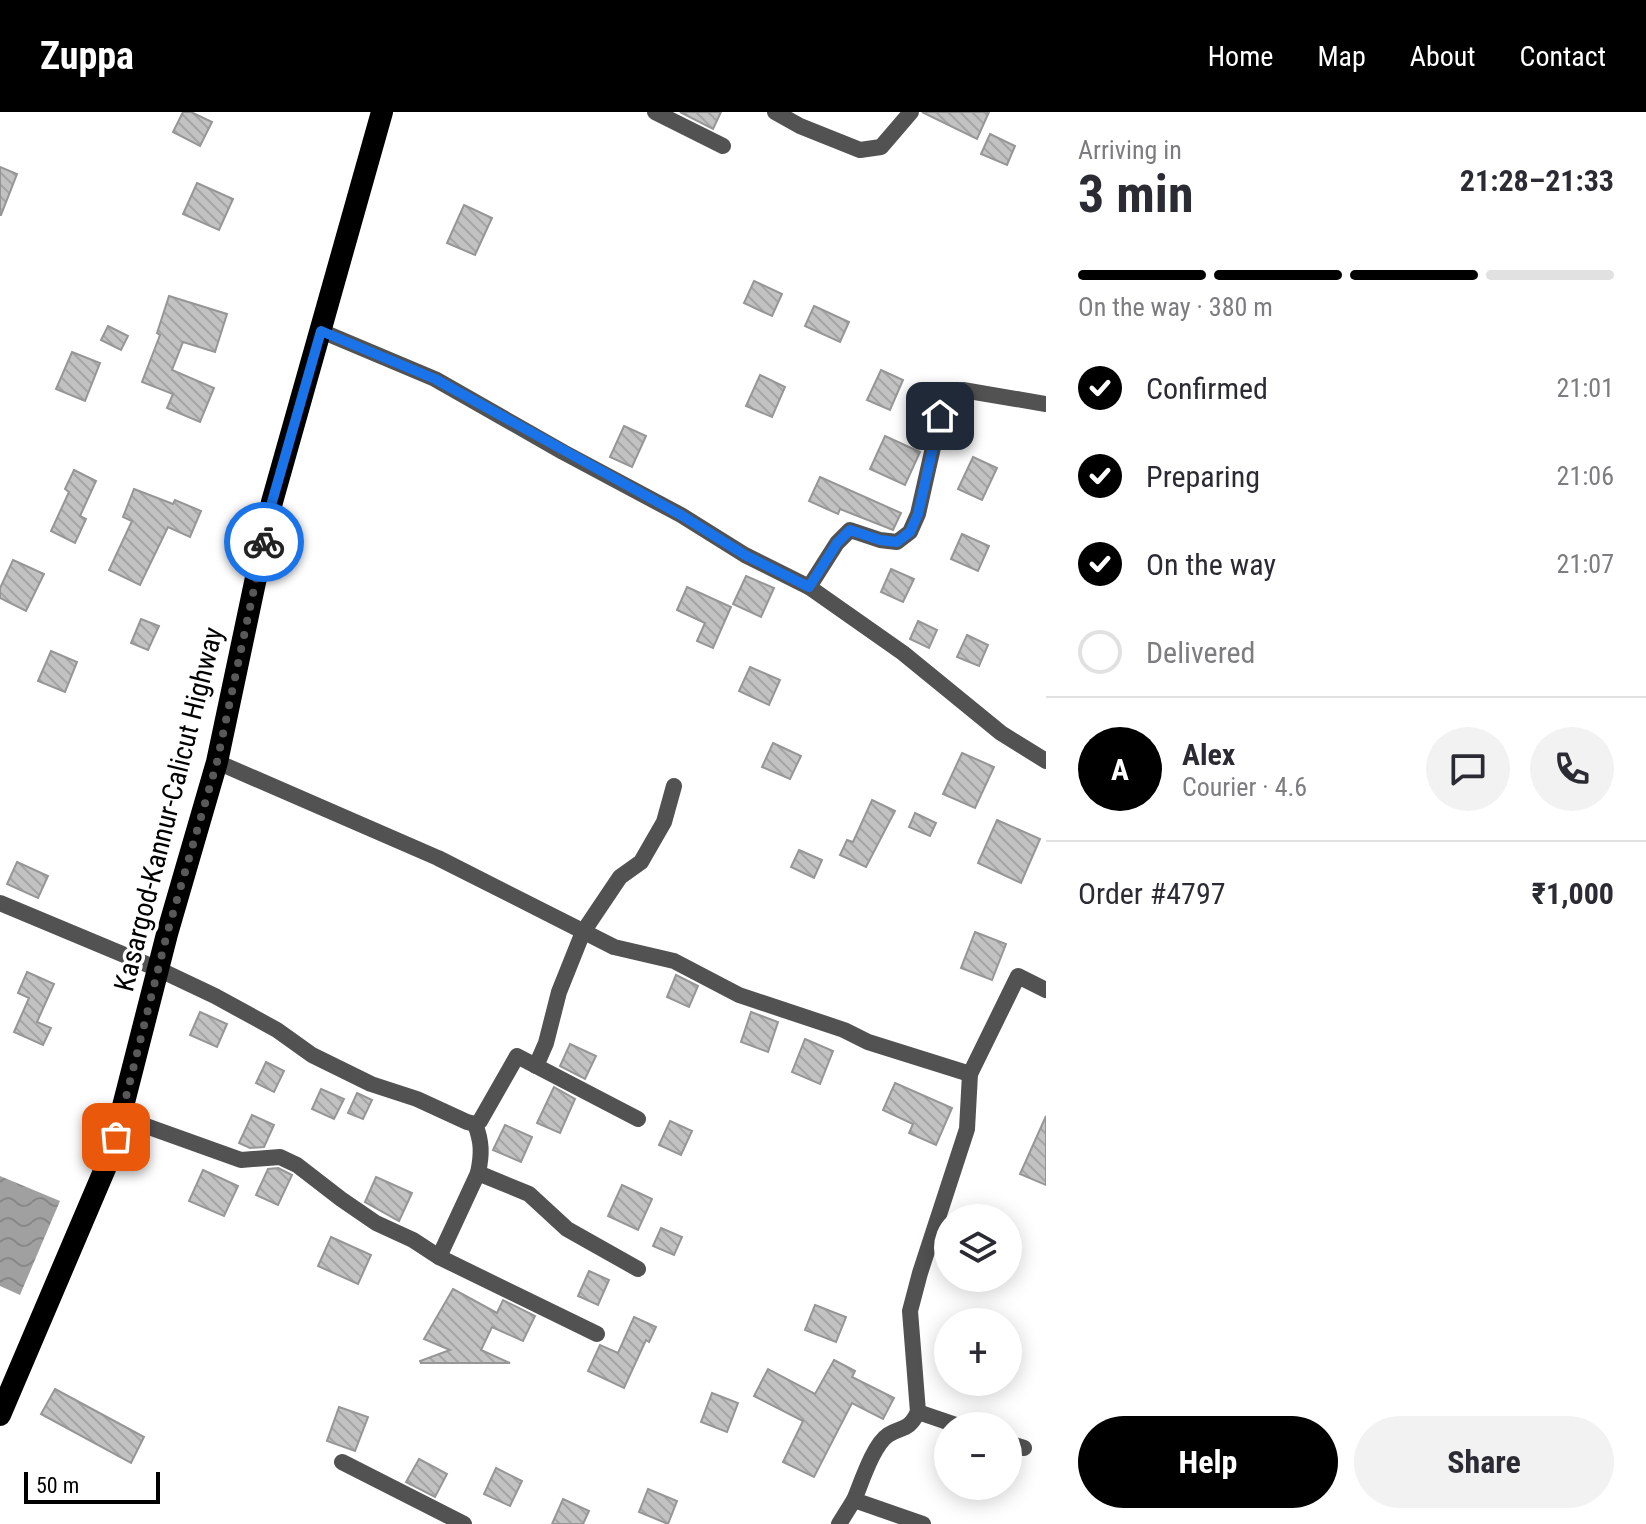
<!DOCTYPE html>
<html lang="en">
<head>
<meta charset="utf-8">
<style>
	body { margin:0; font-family:"Roboto Condensed",sans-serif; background:#f2f2f3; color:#2b2b33; height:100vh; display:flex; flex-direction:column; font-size:30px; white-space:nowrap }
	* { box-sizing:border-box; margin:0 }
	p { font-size:26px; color:#7c7c81 }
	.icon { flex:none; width:44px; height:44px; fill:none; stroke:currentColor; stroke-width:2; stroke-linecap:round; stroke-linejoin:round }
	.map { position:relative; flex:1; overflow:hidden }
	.details { display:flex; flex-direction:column; background:#fff; width:600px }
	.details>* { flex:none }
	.controls { position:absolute; left:934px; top:1092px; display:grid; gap:16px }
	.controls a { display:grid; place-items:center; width:88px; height:88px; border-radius:50%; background:#fff; box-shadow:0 4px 20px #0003; font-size:40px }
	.scale { position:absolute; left:24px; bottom:20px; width:136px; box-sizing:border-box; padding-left:8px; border:4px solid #000; border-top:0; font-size:22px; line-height:28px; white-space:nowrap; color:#000; -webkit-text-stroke:6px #fff; paint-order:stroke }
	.pin { position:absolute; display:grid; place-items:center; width:68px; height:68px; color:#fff; margin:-34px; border-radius:16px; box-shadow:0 4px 12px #0006 }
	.courier { position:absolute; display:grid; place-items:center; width:80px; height:80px; margin:-40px; border:6px solid #1a73e8; border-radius:50%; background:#fff; color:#222; box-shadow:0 2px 10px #0007 }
	.summary em { font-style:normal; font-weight:700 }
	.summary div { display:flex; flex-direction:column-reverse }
	.summary { display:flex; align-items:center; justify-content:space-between; height:136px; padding:0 32px }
	h1 { font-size:52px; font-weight:700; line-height:60px }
	.bar { display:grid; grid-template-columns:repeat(4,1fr); gap:12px 8px; align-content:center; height:96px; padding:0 32px }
	.bar i { height:10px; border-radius:6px; background:#e1e1e2 }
	.bar .active { background:#000 }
	.bar p { grid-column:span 4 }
	.line { display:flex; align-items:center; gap:20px; padding:0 32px; border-top:2px solid #e1e1e2 }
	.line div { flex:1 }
	.round { display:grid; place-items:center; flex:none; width:84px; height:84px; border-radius:42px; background:#f2f2f3 }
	ol { padding:0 32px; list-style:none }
	li { display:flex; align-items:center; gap:24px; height:88px }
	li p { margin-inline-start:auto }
	li .icon { padding:8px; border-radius:50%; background:#000; color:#fff; stroke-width:4 }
	li:last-child { color:#7c7c81 }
	li i { width:44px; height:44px; border:4px solid #e1e1e2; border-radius:50% }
	.cta { display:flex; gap:16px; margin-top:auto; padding:16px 32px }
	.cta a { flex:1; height:92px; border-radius:48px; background:#000; color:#fff; font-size:32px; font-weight:700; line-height:92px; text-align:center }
	.cta a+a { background:#f2f2f3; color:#2b2b33 }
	header { display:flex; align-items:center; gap:48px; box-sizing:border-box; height:112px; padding:0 40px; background:#000; color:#fff }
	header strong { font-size:38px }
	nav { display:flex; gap:44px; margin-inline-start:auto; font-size:28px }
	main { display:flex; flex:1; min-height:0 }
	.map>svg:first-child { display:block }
	.water { fill:url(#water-waves) }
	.building { fill:url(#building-back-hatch); stroke:#969696; stroke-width:2 }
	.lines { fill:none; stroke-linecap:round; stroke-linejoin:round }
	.minor { stroke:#525252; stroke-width:16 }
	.trunk { stroke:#000; stroke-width:22 }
	.done { stroke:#595959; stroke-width:8; stroke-dasharray:0 14.4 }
	.route { stroke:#1a73e8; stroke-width:10 }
	.labels { text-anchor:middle; stroke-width:7; stroke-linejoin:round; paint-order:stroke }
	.street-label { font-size:28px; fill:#000; stroke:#fff }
</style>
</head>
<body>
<header>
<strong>Zuppa</strong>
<nav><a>Home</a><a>Map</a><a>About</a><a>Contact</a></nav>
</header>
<main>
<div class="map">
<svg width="1046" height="1412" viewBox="0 0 1046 1412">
	<defs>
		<pattern id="water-waves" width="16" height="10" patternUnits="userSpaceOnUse" patternTransform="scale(2)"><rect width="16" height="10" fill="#a0a0a0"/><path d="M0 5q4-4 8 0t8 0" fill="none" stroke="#888"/></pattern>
		<pattern id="building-back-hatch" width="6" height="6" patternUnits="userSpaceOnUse" patternTransform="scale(2)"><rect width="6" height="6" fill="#c2c2c2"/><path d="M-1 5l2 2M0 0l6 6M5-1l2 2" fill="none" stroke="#a5a5a5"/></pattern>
	</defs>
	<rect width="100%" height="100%" fill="#fff"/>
	<polygon class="water" points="0,1064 60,1089 20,1183 0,1174"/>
	<g class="building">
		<polygon points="183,0 191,0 212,10 200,34 173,20"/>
		<polygon points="680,0 721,0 713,17"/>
		<polygon points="922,0 989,0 977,27"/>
		<polygon points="990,22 1015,34 1007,53 981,42"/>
		<polygon points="0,55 17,62 1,103 0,103"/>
		<polygon points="197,71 233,87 219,118 183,102"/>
		<polygon points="464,93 492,106 475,143 447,131"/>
		<polygon points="754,169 782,182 772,204 744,191"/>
		<polygon points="169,184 227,202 215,240 183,230 172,258 214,276 200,310 167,296 173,282 142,270 160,223 157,221"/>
		<polygon points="814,194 849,210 840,230 805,214"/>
		<polygon points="108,214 128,224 121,238 101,228"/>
		<polygon points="72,240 100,251 85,289 56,277"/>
		<polygon points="881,258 903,268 890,298 867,288"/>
		<polygon points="760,263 785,275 772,305 746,294"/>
		<polygon points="624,314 646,324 632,355 610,345"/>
		<polygon points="885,324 920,340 905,373 870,357"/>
		<polygon points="973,345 997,356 982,388 958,377"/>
		<polygon points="74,358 96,369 80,404 86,407 75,431 51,419 69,380 65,377"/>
		<polygon points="820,365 901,401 893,418 840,397 838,402 809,389"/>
		<polygon points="134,377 173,392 175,388 201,399 190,425 168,415 140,473 109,458 132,409 123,405"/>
		<polygon points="962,422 989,434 978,459 951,447"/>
		<polygon points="13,448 44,462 26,499 0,486 0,476"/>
		<polygon points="891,457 914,467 903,490 881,480"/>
		<polygon points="746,464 774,476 761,505 733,492"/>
		<polygon points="687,475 731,495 713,536 697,529 705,511 677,498"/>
		<polygon points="141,507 159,514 148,538 131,531"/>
		<polygon points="918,509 937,518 929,536 910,527"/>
		<polygon points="967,523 988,533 979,554 957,545"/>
		<polygon points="51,539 77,550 65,580 38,569"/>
		<polygon points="750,555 780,568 769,593 739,579"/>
		<polygon points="773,631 801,644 790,667 762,655"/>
		<polygon points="962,641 994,655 975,696 943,682"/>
		<polygon points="872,688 895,699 866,755 840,743 847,728 853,730"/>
		<polygon points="915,701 936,711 930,724 909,715"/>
		<polygon points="997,708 1040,727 1021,771 978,751"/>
		<polygon points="799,738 822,748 814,766 791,755"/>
		<polygon points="17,750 48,764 38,786 7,772"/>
		<polygon points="975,820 1006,832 992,868 961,856"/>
		<polygon points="27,860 54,872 37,910 51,916 43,933 14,920 29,886 18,881"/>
		<polygon points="676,863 698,874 689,895 667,885"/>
		<polygon points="200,900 227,912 217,935 190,923"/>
		<polygon points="751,900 778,910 768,940 741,930"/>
		<polygon points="805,927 833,939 820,972 792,960"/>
		<polygon points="570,932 596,944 585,967 560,954"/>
		<polygon points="266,950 284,959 274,980 256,971"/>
		<polygon points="895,971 952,996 936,1033 909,1021 913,1012 883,998"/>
		<polygon points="554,975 575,987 560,1021 537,1011"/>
		<polygon points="321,977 344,987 334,1007 312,997"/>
		<polygon points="357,981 372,988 363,1007 348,1001"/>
		<polygon points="252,1003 274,1013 264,1035 250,1036 239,1031"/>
		<polygon points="1046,1004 1046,1073 1020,1062"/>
		<polygon points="670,1009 692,1019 681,1043 659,1033"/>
		<polygon points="505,1013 532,1025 521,1050 493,1038"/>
		<polygon points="278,1056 292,1063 278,1093 256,1083 268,1057"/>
		<polygon points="203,1058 238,1074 224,1104 189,1089"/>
		<polygon points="376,1065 412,1081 399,1109 365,1090"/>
		<polygon points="622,1073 652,1087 638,1118 608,1104"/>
		<polygon points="661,1116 682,1125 674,1143 653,1134"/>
		<polygon points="331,1125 371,1143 358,1172 318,1154"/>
		<polygon points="589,1159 609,1168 598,1193 578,1184"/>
		<polygon points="453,1177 497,1201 503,1188 535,1204 523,1229 492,1215 481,1238 510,1251 421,1251 420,1249 450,1238 424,1227"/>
		<polygon points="815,1193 846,1205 836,1230 805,1218"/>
		<polygon points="634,1205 656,1215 649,1230 646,1228 624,1276 588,1259 600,1233 618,1241"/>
		<polygon points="834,1248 855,1259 852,1265 894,1286 883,1307 852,1291 814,1365 783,1350 803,1309 754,1284 768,1257 815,1282"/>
		<polygon points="55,1277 144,1325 131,1351 41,1302"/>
		<polygon points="712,1281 738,1291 727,1320 701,1310"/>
		<polygon points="339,1295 368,1305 355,1339 327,1329"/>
		<polygon points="419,1347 447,1362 435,1385 406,1370"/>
		<polygon points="496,1356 522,1369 510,1394 484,1382"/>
		<polygon points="648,1377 677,1389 668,1412 639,1400"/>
		<polygon points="563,1387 589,1399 583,1412 552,1412"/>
	</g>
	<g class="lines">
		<g class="minor">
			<polyline points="655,0 723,34"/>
			<polyline points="775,0 800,14 860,38 881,35 911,0"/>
			<polyline points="321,219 435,267 563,340 681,403 745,443 809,475 903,541 1001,621 1046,649"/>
			<polyline points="809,475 837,431 850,418 880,428 897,430 910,420 918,402 943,291 952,280 963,278 1046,292"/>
			<polyline points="217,650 438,746 614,835 674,849 739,883 844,918 868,930 970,962"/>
			<polyline points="0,791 158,857 215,884 277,918 312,943 371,972 417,987 467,1010 475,1012 480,1009 517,944 638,1007"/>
			<polyline points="536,954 546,931 559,880 583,820 620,765 641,750 664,710 674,674"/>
			<polyline points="121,1005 241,1048 280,1045 297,1053 341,1087 376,1111 413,1128 439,1145 597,1222"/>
			<path d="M475,1012C482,1030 482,1042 478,1061"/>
			<polyline points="439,1145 478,1061 529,1082 567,1117 638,1157"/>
			<path d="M918,1300C908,1320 902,1314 888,1323C873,1333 861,1372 854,1388L923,1412"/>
			<polyline points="959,1314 918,1300 910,1199 920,1161 967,1017 970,962 1018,864 1046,878"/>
			<polyline points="1008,1331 1024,1336"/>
			<polyline points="342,1350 464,1412"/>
			<polyline points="839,1412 854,1388"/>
		</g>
		<polyline class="trunk" points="0,1303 110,1045 167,822 217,650 272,390 382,0"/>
	</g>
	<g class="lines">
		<polyline class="done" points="116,1025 167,822 217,650 264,430"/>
		<polyline class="route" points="264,430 272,390 321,219 435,267 681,403 745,443 809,475 837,431 850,418 880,428 897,430 910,420 918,402 940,304"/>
	</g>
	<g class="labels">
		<g class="street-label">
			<text transform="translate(168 697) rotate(-76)" y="10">Kasargod-Kannur-Calicut Highway</text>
		</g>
	</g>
</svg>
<div class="controls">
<a><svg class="icon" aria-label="layers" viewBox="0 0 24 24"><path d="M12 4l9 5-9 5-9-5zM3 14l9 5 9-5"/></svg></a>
<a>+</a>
<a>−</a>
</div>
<div class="scale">50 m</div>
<div class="pin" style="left:116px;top:1025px;background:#ea580c"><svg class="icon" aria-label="bag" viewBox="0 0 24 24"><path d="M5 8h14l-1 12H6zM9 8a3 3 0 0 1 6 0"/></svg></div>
<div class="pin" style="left:940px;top:304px;background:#1f2937"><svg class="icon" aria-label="home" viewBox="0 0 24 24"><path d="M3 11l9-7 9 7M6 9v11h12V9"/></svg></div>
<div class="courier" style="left:264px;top:430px"><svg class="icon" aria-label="bike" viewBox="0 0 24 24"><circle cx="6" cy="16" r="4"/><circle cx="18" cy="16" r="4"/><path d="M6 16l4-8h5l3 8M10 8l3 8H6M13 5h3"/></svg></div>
</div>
<section class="details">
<div class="summary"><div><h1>3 min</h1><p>Arriving in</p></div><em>21:28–21:33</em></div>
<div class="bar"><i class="active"></i><i class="active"></i><i class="active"></i><i></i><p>On the way · 380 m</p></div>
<ol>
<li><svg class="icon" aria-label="check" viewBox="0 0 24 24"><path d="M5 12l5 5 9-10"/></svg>Confirmed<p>21:01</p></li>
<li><svg class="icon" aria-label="check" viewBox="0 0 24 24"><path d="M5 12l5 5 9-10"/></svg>Preparing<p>21:06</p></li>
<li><svg class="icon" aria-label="check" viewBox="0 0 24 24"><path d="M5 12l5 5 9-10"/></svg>On the way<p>21:07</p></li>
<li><i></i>Delivered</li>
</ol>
<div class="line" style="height:144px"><b class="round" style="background:#000;color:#fff">A</b><div><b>Alex</b><p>Courier · 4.6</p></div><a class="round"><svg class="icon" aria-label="chat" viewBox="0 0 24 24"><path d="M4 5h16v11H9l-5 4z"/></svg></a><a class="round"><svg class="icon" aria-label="phone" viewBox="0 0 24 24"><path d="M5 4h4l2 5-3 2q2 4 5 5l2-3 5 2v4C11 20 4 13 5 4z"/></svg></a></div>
<div class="line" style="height:104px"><div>Order #4797</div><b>₹1,000</b></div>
<div class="cta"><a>Help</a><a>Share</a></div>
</section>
</main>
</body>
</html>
